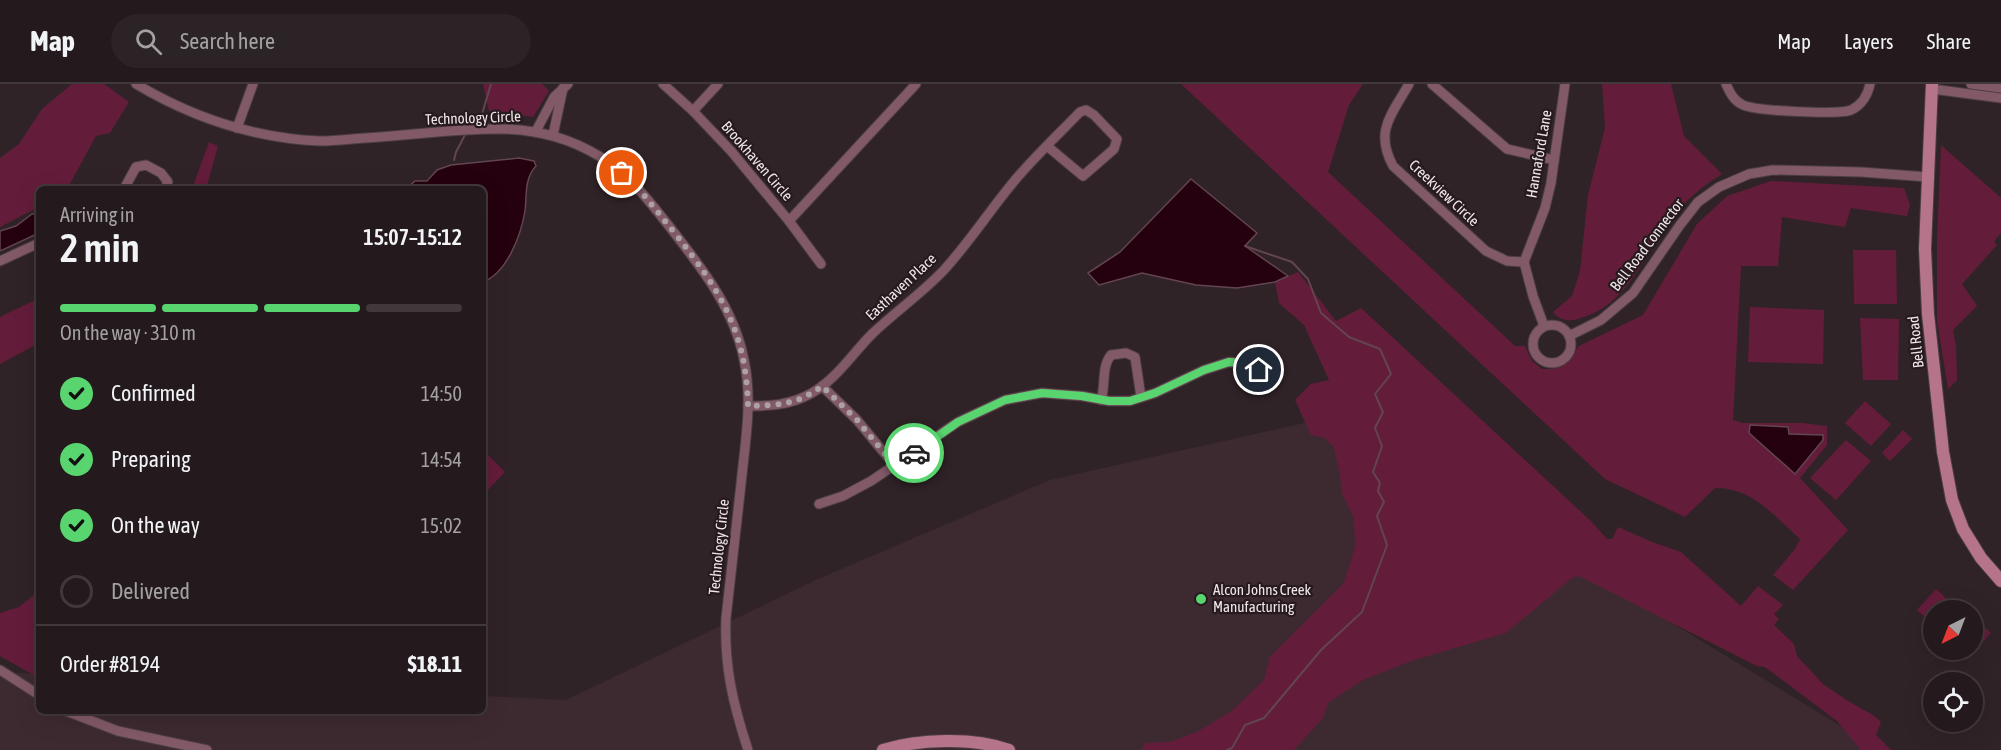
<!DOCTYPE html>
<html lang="en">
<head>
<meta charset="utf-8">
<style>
	body { margin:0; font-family:"Asap Condensed",sans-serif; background:#2c2326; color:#f1f3f6; height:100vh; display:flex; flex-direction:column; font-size:22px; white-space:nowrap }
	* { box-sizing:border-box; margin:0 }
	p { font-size:20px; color:#a3a1a4 }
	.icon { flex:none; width:33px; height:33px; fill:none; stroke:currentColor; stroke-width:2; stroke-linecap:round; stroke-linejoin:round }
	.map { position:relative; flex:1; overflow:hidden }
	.side { position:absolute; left:36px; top:102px; width:450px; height:528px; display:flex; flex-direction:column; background:#241a1d; border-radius:9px; box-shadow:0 6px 24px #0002,0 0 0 2px #41383b }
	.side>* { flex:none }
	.needle { width:39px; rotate:222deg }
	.buttons { position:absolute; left:1923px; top:516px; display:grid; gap:12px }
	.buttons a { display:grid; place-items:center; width:60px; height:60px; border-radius:50%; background:#241a1d; box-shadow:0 6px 24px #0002,0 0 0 2px #41383b; font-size:30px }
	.pin { position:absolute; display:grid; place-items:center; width:51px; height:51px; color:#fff; margin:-26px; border:3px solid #fff; border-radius:50%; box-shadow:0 2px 6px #0007 }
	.courier { position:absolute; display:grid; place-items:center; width:60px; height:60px; margin:-30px; border:4px solid #59d56f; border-radius:50%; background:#fff; color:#222; box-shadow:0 2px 8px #0007 }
	.headline em { font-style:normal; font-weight:600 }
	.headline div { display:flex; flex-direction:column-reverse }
	.headline { display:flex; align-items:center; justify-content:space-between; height:102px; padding:0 24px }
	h1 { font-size:39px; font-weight:600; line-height:45px }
	.bar { display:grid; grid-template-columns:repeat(4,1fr); gap:9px 6px; align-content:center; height:72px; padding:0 24px }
	.bar i { height:8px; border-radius:4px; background:#41383b }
	.bar .active { background:#59d56f }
	.bar p { grid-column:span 4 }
	.line { display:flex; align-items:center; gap:15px; padding:0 24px; border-top:2px solid #41383b }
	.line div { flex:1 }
	ol { padding:0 24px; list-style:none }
	li { display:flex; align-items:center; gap:18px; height:66px }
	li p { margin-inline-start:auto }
	li .icon { padding:6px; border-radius:50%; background:#59d56f; color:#111; stroke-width:4 }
	li:last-child { color:#a3a1a4 }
	li i { width:33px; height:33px; border:3px solid #41383b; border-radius:50% }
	header { display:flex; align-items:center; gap:36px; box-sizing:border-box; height:84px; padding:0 30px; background:#241a1d; border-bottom:2px solid #41383b }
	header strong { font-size:28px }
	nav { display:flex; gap:33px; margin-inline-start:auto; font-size:21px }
	.search { width:420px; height:54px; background:#2c2326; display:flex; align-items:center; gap:15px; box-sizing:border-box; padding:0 21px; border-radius:33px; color:#a3a1a4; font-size:22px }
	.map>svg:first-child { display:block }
	.built { fill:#3d2a30 }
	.green { fill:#641c3b }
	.water { fill:#25000f; stroke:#624550; stroke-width:1.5 }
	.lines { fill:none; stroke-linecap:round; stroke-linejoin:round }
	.stream { stroke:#624550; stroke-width:2 }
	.street-casing { stroke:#4b3e42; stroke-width:11 }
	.secondary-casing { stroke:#4b3e42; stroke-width:14 }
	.street { stroke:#825967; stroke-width:9 }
	.secondary { stroke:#b6748b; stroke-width:12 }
	.done { stroke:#aca2a4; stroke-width:6; stroke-dasharray:0 10.8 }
	.route { stroke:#59d56f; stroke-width:8 }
	.poi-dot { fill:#59d56f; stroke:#261a1e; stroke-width:2 }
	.labels { text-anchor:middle; stroke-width:4.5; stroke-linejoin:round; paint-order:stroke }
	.street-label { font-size:15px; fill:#efe6e8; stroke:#261a1e }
	.poi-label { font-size:15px; fill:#efe6e8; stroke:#261a1e; text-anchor:start }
</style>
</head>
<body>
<header>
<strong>Map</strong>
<div class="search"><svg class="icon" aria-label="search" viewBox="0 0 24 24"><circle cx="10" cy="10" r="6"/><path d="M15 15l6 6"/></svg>Search here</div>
<nav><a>Map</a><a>Layers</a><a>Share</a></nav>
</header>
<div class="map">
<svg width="2001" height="666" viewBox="0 0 2001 666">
	<rect width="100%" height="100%" fill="#302327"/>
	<polygon class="built" points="1309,338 1603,497 1847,646 1865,666 0,666 0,588 39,590 39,627 483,627 483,612 566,616 818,495 1050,396"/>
	<g class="green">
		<polygon points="72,0 104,0 129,18 110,49 96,52 67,105 39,105 39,126 31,127 0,143 0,74 19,60 42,25"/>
		<polygon points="483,0 542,0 549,7 533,33 489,27"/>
		<path d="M1181,0H1363L1349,21L1328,88L1515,262H1525L1532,277L1542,285H1554L1568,277L1579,262L1643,231L1697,140L1727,112L1771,97L1904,104L1910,121L1907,132L1851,124L1845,143L1782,133L1778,182H1741L1733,336L1742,339H1802L1827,342V361L1800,394L1848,446L1793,506L1773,491L1795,465L1800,455C1774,432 1752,403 1715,404L1685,433L1605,395Z"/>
		<path d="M1602,0H1671L1684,52L1722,90C1706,100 1692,111 1679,125C1646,162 1632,221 1578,235C1569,238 1559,236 1553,228L1572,212L1580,187L1588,111L1605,44Z"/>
		<polygon points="209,58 218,62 206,105 192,105"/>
		<polygon points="1941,61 2001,114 2001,149 1994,157 1997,161 1962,200 1977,222 1953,246 1956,263 1957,296 1948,305 1937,236 1937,155"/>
		<polygon points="1853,166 1896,166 1897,220 1854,220"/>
		<polygon points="1298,188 1336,237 1361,224 1593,439 1607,455 1612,455 1618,443 1652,458 1681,468 1741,522 1758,502 1783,521 1774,530 1779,535 1774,541 1794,560 1797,572 1823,600 1848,617 1873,631 1881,638 1876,651 1891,666 1861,666 1837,637 1765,583 1757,582 1579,492 1572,494 1506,549 1414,576 1363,596 1328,619 1323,634 1294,666 1142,666 1145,659 1170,658 1197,648 1233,626 1264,596 1270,573 1344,499 1355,463 1354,434 1342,410 1340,391 1334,364 1325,354 1311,351 1295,316 1311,300 1329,296 1304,241 1279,219 1275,198"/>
		<polygon points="39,214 39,259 0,280 0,233"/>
		<polygon points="1750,223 1824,226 1823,280 1748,278"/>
		<polygon points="1860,234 1899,235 1898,296 1863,296"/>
		<polygon points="1865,317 1891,340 1871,362 1845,339"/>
		<polygon points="1903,346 1912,355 1890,377 1882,369"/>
		<polygon points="1846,356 1871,377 1836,416 1810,394"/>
		<polygon points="483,366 505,388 483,411"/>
		<polygon points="1936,505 1949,517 1941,526 1934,526 1933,533 1925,533 1917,526"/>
		<polygon points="39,507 39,594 0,572 0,529 19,523"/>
		<polygon points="1973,532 1991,549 1971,572 1963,566 1972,566"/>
	</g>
	<g class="water">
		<path d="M519,74L534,77L536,82C524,95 527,111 525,127C521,151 507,189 483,198V105H406L415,97H427L437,86L451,81Z"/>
		<polygon points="1191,95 1257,149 1245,162 1288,192 1275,198 1237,204 1196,201 1142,189 1099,201 1088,189 1120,168"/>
		<polygon points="32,130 39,130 39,149 0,167 0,147 16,142"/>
		<polygon points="1750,341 1788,343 1789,350 1823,351 1823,356 1795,390 1749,349"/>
	</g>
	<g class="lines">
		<g class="stream">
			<polyline points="471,42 482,30 491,0"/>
			<polyline points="454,76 456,68 466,49"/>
			<polyline points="1227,666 1232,664 1245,641 1264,634 1321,566 1362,528 1387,461 1377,432 1384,418 1378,407 1380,399 1373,388 1382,362 1375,344 1383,328 1375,310 1391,290 1380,265 1349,253 1321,229 1308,195 1292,178 1245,162"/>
		</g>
		<defs>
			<g id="street">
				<path d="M136,0C193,34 253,54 320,57C335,57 350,55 365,54C409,51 455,45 499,45C535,45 568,53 599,72C628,89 649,117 669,142C701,183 734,224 744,276C753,317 745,359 741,400C736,445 731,489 726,534C724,582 733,620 748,666"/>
				<polyline points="663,0 693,27 731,67 789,137 821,180"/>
				<path d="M1409,0C1392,30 1374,47 1393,82L1486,167L1507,177L1524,178"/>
				<polyline points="1432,0 1507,65 1554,76"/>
				<path d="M1726,0C1730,9 1734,17 1743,21C1756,27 1839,31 1851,26C1862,21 1868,10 1870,0"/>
				<polyline points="1971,0 2001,4"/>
				<polyline points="1932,5 2001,14"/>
				<polyline points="693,27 718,0"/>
				<polyline points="237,44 253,0"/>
				<polyline points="536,47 554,13 568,0"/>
				<polyline points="553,51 563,4"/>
				<polyline points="124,105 136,83 146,81 161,89 168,98 165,105"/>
				<polyline points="789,137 916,0"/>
				<polyline points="0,177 39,159"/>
				<polyline points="1524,178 1545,124 1551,99 1565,0"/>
				<polyline points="1524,178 1533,212 1544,242"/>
				<circle cx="1552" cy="260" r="19"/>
				<polyline points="1569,252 1601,236 1633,209 1680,141 1698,118 1719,103 1749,90 1773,86 1861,88 1928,93"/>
				<polyline points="822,302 857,336 895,382"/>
				<path d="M1101,316C1106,301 1101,283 1111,271L1126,269L1135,273L1141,313"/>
				<path d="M748,322C770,322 790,321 810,310C836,296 852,270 872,250C895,228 921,210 943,187C968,160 988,129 1011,101C1032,75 1057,52 1080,28L1086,26L1094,31L1117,55L1114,65L1083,92L1047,62"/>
				<polyline points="819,420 843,412 871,397 958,338 1005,316 1042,309 1082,312 1109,317 1130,317 1155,309 1204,286 1229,278 1246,279 1259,286 1270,302"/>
				<polyline points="0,586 39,611"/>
				<polyline points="66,627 118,647 207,666"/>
			</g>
			<g id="secondary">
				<polyline points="1932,0 1925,165 1928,230 1943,368 1952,416 1963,445 1981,474 2001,497"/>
				<path d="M883,666C919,655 973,653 1009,666"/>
			</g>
		</defs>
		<use href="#street" class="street-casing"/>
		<use href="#secondary" class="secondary-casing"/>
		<use href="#street" class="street"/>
		<use href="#secondary" class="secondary"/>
	</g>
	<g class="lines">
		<path class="done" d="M622,89C642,106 657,128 674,148C720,207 746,245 748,322C779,321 797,321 822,302L857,336L895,382L914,369"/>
		<polyline class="route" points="914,369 958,338 1005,316 1042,309 1082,312 1109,317 1130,317 1155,309 1204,286 1229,278 1246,279 1259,286"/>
	</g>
	<circle class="poi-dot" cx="1201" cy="515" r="6"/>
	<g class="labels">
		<g class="street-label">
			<text transform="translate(473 34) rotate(-2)" y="5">Technology Circle</text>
			<text transform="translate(1539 70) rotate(-80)" y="5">Hannaford Lane</text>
			<text transform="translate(757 77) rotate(49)" y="5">Brookhaven Circle</text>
			<text transform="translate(1444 109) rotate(43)" y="5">Creekview Circle</text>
			<text transform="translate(1647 161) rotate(-53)" y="5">Bell Road Connector</text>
			<text transform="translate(901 203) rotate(-43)" y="5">Easthaven Place</text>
			<text transform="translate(1916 258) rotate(-96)" y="5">Bell Road</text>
			<text transform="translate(719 463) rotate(-84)" y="5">Technology Circle</text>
		</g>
		<g class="poi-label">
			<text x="1213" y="511">Alcon Johns Creek<tspan x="1213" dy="17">Manufacturing</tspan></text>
		</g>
	</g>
</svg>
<div class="buttons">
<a><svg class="needle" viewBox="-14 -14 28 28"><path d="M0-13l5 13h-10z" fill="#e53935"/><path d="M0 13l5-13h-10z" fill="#a3a1a4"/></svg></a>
<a><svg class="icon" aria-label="locate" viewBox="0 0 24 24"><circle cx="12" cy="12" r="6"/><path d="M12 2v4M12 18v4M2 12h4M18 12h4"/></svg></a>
</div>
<div class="pin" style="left:622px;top:89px;background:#ea580c"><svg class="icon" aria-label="bag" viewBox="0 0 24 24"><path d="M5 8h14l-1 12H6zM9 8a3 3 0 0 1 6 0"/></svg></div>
<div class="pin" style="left:1259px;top:286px;background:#1f2937"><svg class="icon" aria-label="home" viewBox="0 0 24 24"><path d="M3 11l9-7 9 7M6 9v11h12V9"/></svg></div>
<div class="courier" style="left:914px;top:369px"><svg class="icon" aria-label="car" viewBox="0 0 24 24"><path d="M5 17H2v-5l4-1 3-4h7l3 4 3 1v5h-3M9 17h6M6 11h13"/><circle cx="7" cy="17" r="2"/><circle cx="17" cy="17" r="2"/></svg></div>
<section class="side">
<div class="headline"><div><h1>2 min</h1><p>Arriving in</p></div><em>15:07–15:12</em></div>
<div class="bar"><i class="active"></i><i class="active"></i><i class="active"></i><i></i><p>On the way · 310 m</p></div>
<ol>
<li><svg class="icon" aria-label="check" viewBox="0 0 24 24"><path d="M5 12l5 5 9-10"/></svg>Confirmed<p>14:50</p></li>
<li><svg class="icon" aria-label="check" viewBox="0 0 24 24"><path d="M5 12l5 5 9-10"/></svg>Preparing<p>14:54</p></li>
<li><svg class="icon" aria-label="check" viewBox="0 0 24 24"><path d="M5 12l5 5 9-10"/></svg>On the way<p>15:02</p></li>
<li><i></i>Delivered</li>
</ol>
<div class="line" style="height:78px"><div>Order #8194</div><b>$18.11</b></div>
</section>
</div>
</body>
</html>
